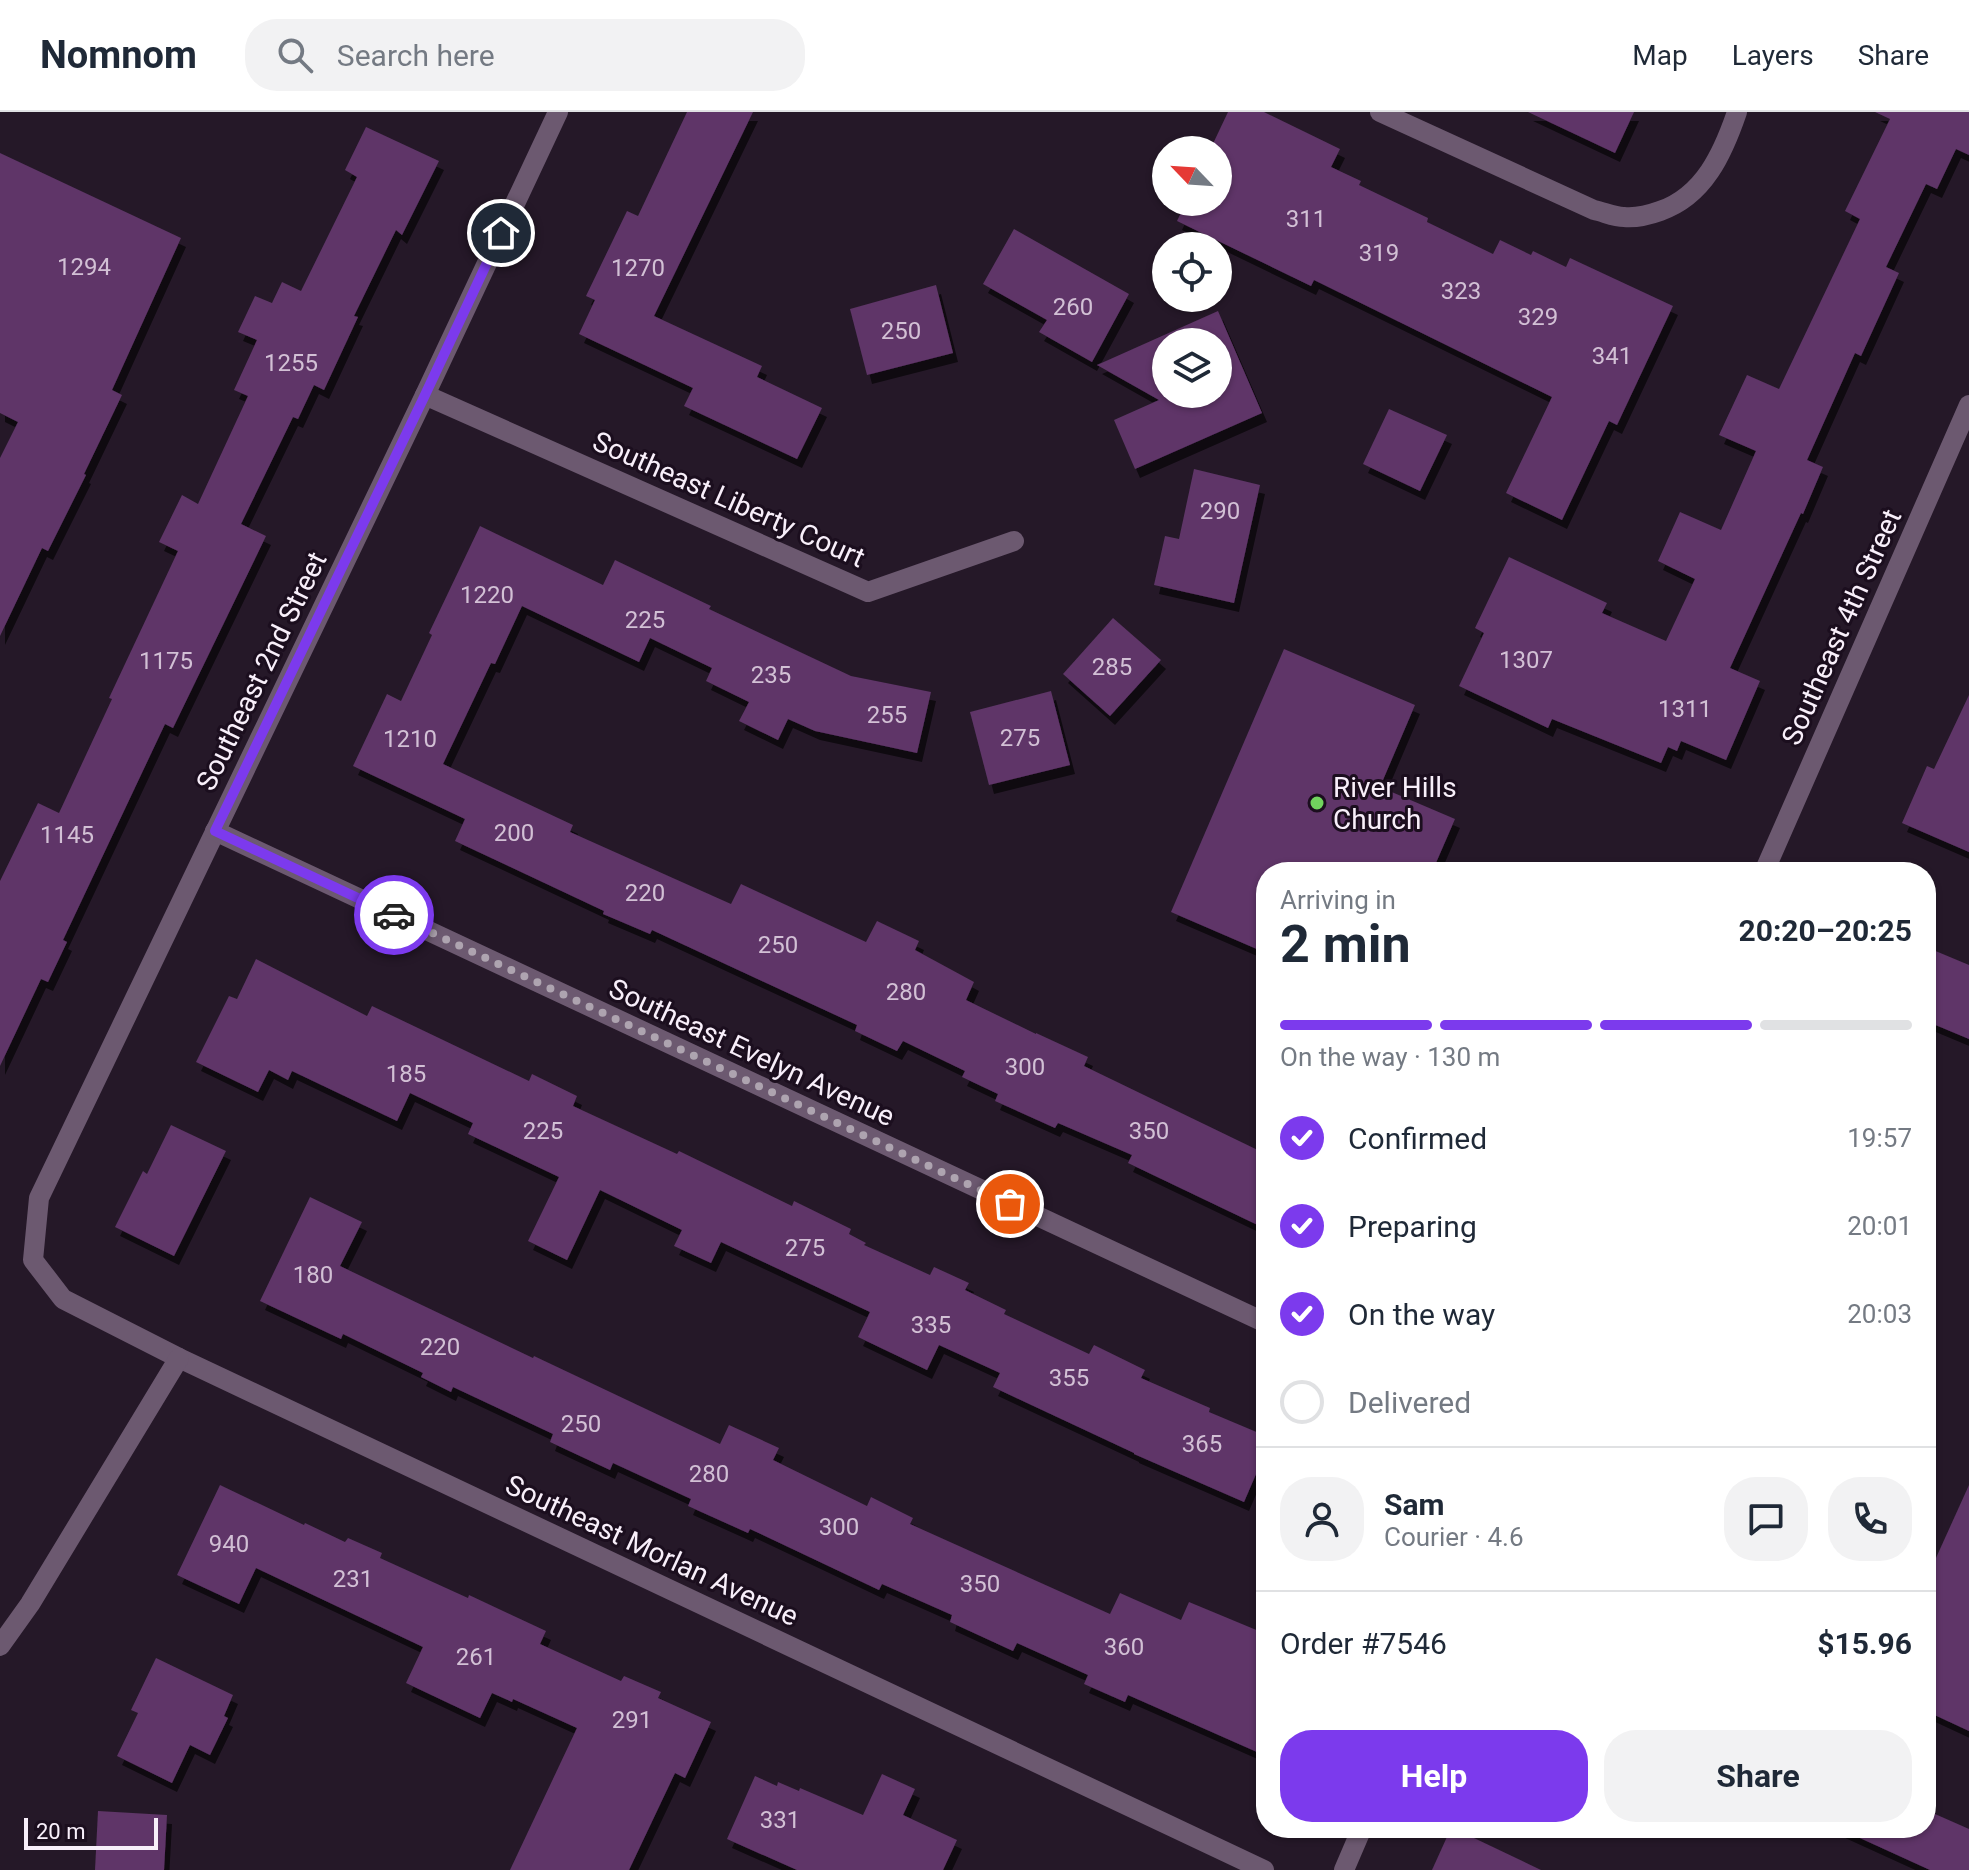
<!DOCTYPE html>
<html lang="en">
<head>
<meta charset="utf-8">
<style>
	body { margin:0; font-family:Roboto,sans-serif; background:#f2f2f3; color:#1f2937; height:100vh; display:flex; flex-direction:column; font-size:30px; white-space:nowrap }
	* { box-sizing:border-box; margin:0 }
	p { font-size:26px; color:#747a83 }
	.icon { flex:none; width:44px; height:44px; fill:none; stroke:currentColor; stroke-width:2; stroke-linecap:round; stroke-linejoin:round }
	.map { position:relative; flex:1; overflow:hidden }
	.panel { position:absolute; left:1256px; top:750px; width:680px; height:976px; display:flex; flex-direction:column; background:#fff; border-radius:32px; box-shadow:0 2px 6px #0004 }
	.panel>* { flex:none }
	.needle { width:52px; rotate:295deg }
	.tools { position:absolute; left:1152px; top:24px; display:grid; gap:16px }
	.tools a { display:grid; place-items:center; width:80px; height:80px; border-radius:50%; background:#fff; box-shadow:0 2px 6px #0004; font-size:40px }
	.scale { position:absolute; left:24px; bottom:20px; width:134px; box-sizing:border-box; padding-left:8px; border:4px solid #f8effa; border-top:0; font-size:22px; line-height:28px; white-space:nowrap; color:#f8effa; -webkit-text-stroke:6px #1b0e1e; paint-order:stroke }
	.pin { position:absolute; display:grid; place-items:center; width:68px; height:68px; color:#fff; margin:-34px; border:4px solid #fff; border-radius:50%; box-shadow:0 2px 8px #0007 }
	.courier { position:absolute; display:grid; place-items:center; width:80px; height:80px; margin:-40px; border:6px solid #7c3aed; border-radius:50%; background:#fff; color:#222; box-shadow:0 2px 10px #0007 }
	.headline em { font-style:normal; font-weight:700 }
	.headline div { display:flex; flex-direction:column-reverse }
	.headline { display:flex; align-items:center; justify-content:space-between; height:136px; padding:0 24px }
	h1 { font-size:52px; font-weight:700; line-height:60px }
	.bar { display:grid; grid-template-columns:repeat(4,1fr); gap:12px 8px; align-content:center; height:96px; padding:0 24px }
	.bar i { height:10px; border-radius:6px; background:#e0e1e3 }
	.bar .selected { background:#7c3aed }
	.bar p { grid-column:span 4 }
	.line { display:flex; align-items:center; gap:20px; padding:0 24px; border-top:2px solid #e0e1e3 }
	.line div { flex:1 }
	.round { display:grid; place-items:center; flex:none; width:84px; height:84px; border-radius:32px; background:#f2f2f3 }
	ol { padding:0 24px; list-style:none }
	li { display:flex; align-items:center; gap:24px; height:88px }
	li p { margin-inline-start:auto }
	li .icon { padding:8px; border-radius:50%; background:#7c3aed; color:#fff; stroke-width:4 }
	li:last-child { color:#747a83 }
	li i { width:44px; height:44px; border:4px solid #e0e1e3; border-radius:50% }
	.primary-button { display:flex; gap:16px; margin-top:auto; padding:16px 24px }
	.primary-button a { flex:1; height:92px; border-radius:32px; background:#7c3aed; color:#fff; font-size:32px; font-weight:700; line-height:92px; text-align:center }
	.primary-button a+a { background:#f2f2f3; color:#1f2937 }
	header { display:flex; align-items:center; gap:48px; box-sizing:border-box; height:112px; padding:0 40px; background:#fff; border-bottom:2px solid #e0e1e3 }
	header strong { font-size:38px }
	nav { display:flex; gap:44px; margin-inline-start:auto; font-size:28px }
	.search { width:560px; height:72px; background:#f2f2f3; display:flex; align-items:center; gap:20px; box-sizing:border-box; padding:0 28px; border-radius:32px; color:#747a83; font-size:30px }
	.map>svg:first-child { display:block }
	.building { fill:#5e3567; fill-rule:evenodd; filter:url(#shadow) }
	.lines { fill:none; stroke-linecap:round; stroke-linejoin:round }
	.minor { stroke:#6c5970; stroke-width:20 }
	.done { stroke:#aea4b0; stroke-width:8; stroke-dasharray:0 14.4 }
	.route { stroke:#7c3aed; stroke-width:10 }
	.poi-dot { fill:#71d35e; stroke:#1b0e1e; stroke-width:3 }
	.labels { text-anchor:middle; stroke-width:6; stroke-linejoin:round; paint-order:stroke }
	.number-label { font-size:24px; fill:#d2c0d5 }
	.street-label { font-size:28px; fill:#f8effa; stroke:#1b0e1e }
	.poi-label { font-size:28px; fill:#f8effa; stroke:#1b0e1e; text-anchor:start }
</style>
</head>
<body>
<header>
<strong>Nomnom</strong>
<div class="search"><svg class="icon" aria-label="search" viewBox="0 0 24 24"><circle cx="10" cy="10" r="6"/><path d="M15 15l6 6"/></svg>Search here</div>
<nav><a>Map</a><a>Layers</a><a>Share</a></nav>
</header>
<div class="map">
<svg width="1969" height="1758" viewBox="0 0 1969 1758">
	<defs>
		<filter id="shadow"><feDropShadow dx="5" dy="9" stdDeviation="0" flood-color="#0009"/></filter>
	</defs>
	<rect width="100%" height="100%" fill="#251828"/>
	<g class="building">
		<polygon points="687,0 753,0 654,204 762,254 757,265 822,296 797,347 684,294 693,276 579,222 595,188 586,184 627,99 638,104"/>
		<polygon points="1228,0 1264,0 1340,37 1331,55 1361,69 1359,73 1428,106 1427,110 1493,142 1500,128 1531,143 1533,139 1566,155 1570,146 1673,194 1617,313 1609,309 1562,408 1506,381 1552,285 1314,168 1311,174 1177,109 1186,90 1218,90 1218,38 1210,38"/>
		<polygon points="1528,0 1634,0 1615,41"/>
		<polygon points="1875,0 1969,0 1969,43 1956,37 1937,77 1926,72 1886,155 1899,161 1861,244 1855,241 1807,348 1823,355 1803,402 1801,401 1730,556 1760,569 1726,648 1681,629 1677,639 1668,635 1661,651 1552,607 1548,616 1459,574 1484,521 1475,516 1509,445 1607,491 1602,501 1666,529 1695,467 1658,449 1680,400 1721,418 1756,339 1719,323 1747,263 1779,277 1860,107 1845,99 1890,7"/>
		<polygon points="366,15 439,49 402,123 396,118 354,204 358,205 324,278 314,273 298,307 293,305 241,412 266,424 173,616 165,612 63,828 67,830 48,870 41,867 0,954 0,769 38,691 59,701 112,587 109,586 178,439 159,430 182,383 198,392 248,284 234,278 257,228 238,220 255,184 272,191 282,170 301,179 357,65 345,58"/>
		<polygon points="0,41 181,126 112,278 122,283 84,362 86,363 48,439 42,436 0,524 0,346 18,310 0,301"/>
		<polygon points="1014,117 1129,182 1092,250 1039,220 1047,208 983,172"/>
		<polygon points="936,173 953,241 867,263 850,197"/>
		<path d="M1218,199L1262,301L1135,357L1114,308L1159,288L1097,253ZM1166,230H1218V282H1166Z"/>
		<polygon points="1389,297 1447,323 1420,379 1363,352"/>
		<polygon points="1194,357 1260,373 1234,491 1154,473 1165,424 1179,427"/>
		<polygon points="480,414 603,473 615,448 711,494 709,497 851,564 931,580 917,641 815,619 788,607 778,628 739,609 749,590 706,569 712,556 650,526 639,550 522,494 495,552 491,551 443,652 573,713 570,720 731,792 741,772 866,830 877,809 919,829 915,838 974,870 966,888 1036,922 1036,921 1088,945 1084,954 1266,1042 1266,1117 1128,1051 1132,1043 1058,1011 1055,1016 995,989 998,982 962,965 965,959 903,929 897,939 855,919 857,913 652,818 650,822 603,802 604,799 455,729 465,707 353,654 387,582 401,589 432,523 429,521"/>
		<polygon points="1113,506 1161,548 1110,604 1063,562"/>
		<polygon points="1284,537 1415,593 1380,675 1455,707 1432,760 1266,760 1266,841 1171,800"/>
		<polygon points="1051,579 1070,653 989,673 970,600"/>
		<polygon points="1969,583 1969,740 1902,711 1927,654 1934,657"/>
		<polygon points="1926,835 1969,853 1969,927 1926,909"/>
		<polygon points="256,847 367,904 372,894 529,969 532,962 577,984 573,994 677,1042 679,1039 792,1094 794,1089 851,1117 849,1122 866,1131 864,1133 930,1163 934,1155 969,1171 965,1178 1006,1198 1004,1202 1089,1242 1094,1233 1145,1258 1141,1266 1210,1296 1209,1300 1266,1324 1266,1339 1244,1390 1134,1342 1134,1341 993,1275 1000,1261 939,1233 927,1258 858,1225 870,1200 721,1130 711,1151 674,1134 682,1118 600,1078 567,1148 528,1129 559,1065 468,1022 473,1011 410,981 397,1009 292,959 288,968 269,958 258,980 196,950 229,884 237,887"/>
		<polygon points="171,1013 226,1039 174,1144 115,1115 143,1059 147,1062"/>
		<polygon points="310,1085 362,1110 340,1154 533,1246 534,1244 720,1332 729,1313 779,1336 773,1348 867,1394 871,1385 913,1406 910,1412 1110,1502 1120,1481 1181,1508 1189,1490 1266,1522 1266,1644 1128,1583 1125,1590 1084,1572 1088,1563 1017,1531 1013,1539 950,1510 952,1503 882,1472 879,1478 750,1417 748,1421 688,1394 691,1387 613,1351 610,1358 550,1330 553,1322 453,1275 451,1280 421,1265 423,1261 343,1222 341,1227 260,1189"/>
		<polygon points="220,1373 304,1413 305,1411 345,1430 348,1426 382,1441 380,1446 468,1486 469,1483 546,1519 540,1532 621,1569 624,1564 661,1580 658,1586 711,1610 685,1666 675,1661 629,1758 510,1758 577,1616 513,1587 512,1590 492,1581 480,1606 406,1571 423,1535 256,1456 239,1492 177,1463"/>
		<polygon points="1969,1373 1969,1619 1926,1599 1926,1468"/>
		<polygon points="156,1546 233,1583 224,1604 228,1606 210,1643 190,1633 172,1671 117,1644 138,1601 131,1598"/>
		<polygon points="882,1662 915,1677 903,1703 957,1728 943,1758 797,1758 727,1727 755,1664 777,1674 778,1670 799,1679 800,1676 863,1703"/>
		<polygon points="1926,1698 1969,1717 1969,1758 1930,1758 1838,1716 1926,1716"/>
		<polygon points="98,1699 167,1703 164,1758 95,1758"/>
		<polygon points="1451,1716 1453,1716 1541,1758 1432,1758"/>
	</g>
	<g class="lines">
		<g class="minor">
			<polyline points="558,0 425,283 39,1086 33,1148 63,1187 179,1246 1264,1758"/>
			<path d="M1380,0L1594,98C1604,100 1614,105 1624,105C1636,106 1649,103 1660,99C1704,84 1723,41 1737,0"/>
			<polyline points="425,283 868,480 1014,429"/>
			<polyline points="215,719 1266,1211"/>
			<polyline points="1764,760 1969,293"/>
			<polyline points="0,1534 30,1492 179,1246"/>
			<polyline points="1344,1758 1362,1716"/>
		</g>
	</g>
	<g class="lines">
		<polyline class="done" points="394,803 1010,1092"/>
		<polyline class="route" points="394,803 215,719 425,283 501,121"/>
	</g>
	<circle class="poi-dot" cx="1317" cy="691" r="8"/>
	<g class="labels">
		<g class="number-label">
			<text x="1306" y="115">311</text>
			<text x="1379" y="149">319</text>
			<text x="84" y="163">1294</text>
			<text x="638" y="164">1270</text>
			<text x="1461" y="187">323</text>
			<text x="1073" y="203">260</text>
			<text x="1538" y="213">329</text>
			<text x="901" y="227">250</text>
			<text x="1612" y="252">341</text>
			<text x="291" y="259">1255</text>
			<text x="1220" y="407">290</text>
			<text x="487" y="491">1220</text>
			<text x="645" y="516">225</text>
			<text x="1526" y="556">1307</text>
			<text x="166" y="557">1175</text>
			<text x="1112" y="563">285</text>
			<text x="771" y="571">235</text>
			<text x="1685" y="605">1311</text>
			<text x="887" y="611">255</text>
			<text x="1020" y="634">275</text>
			<text x="410" y="635">1210</text>
			<text x="514" y="729">200</text>
			<text x="67" y="731">1145</text>
			<text x="645" y="789">220</text>
			<text x="778" y="841">250</text>
			<text x="906" y="888">280</text>
			<text x="1025" y="963">300</text>
			<text x="406" y="970">185</text>
			<text x="543" y="1027">225</text>
			<text x="1149" y="1027">350</text>
			<text x="805" y="1144">275</text>
			<text x="313" y="1171">180</text>
			<text x="931" y="1221">335</text>
			<text x="440" y="1243">220</text>
			<text x="1069" y="1274">355</text>
			<text x="581" y="1320">250</text>
			<text x="1202" y="1340">365</text>
			<text x="709" y="1370">280</text>
			<text x="839" y="1423">300</text>
			<text x="229" y="1440">940</text>
			<text x="353" y="1475">231</text>
			<text x="980" y="1480">350</text>
			<text x="1124" y="1543">360</text>
			<text x="476" y="1553">261</text>
			<text x="632" y="1616">291</text>
			<text x="780" y="1716">331</text>
		</g>
		<g class="street-label">
			<text transform="translate(729 387) rotate(24)" y="10">Southeast Liberty Court</text>
			<text transform="translate(1841 515) rotate(-66)" y="10">Southeast 4th Street</text>
			<text transform="translate(261 559) rotate(-64)" y="10">Southeast 2nd Street</text>
			<text transform="translate(752 940) rotate(25)" y="10">Southeast Evelyn Avenue</text>
			<text transform="translate(652 1438) rotate(25)" y="10">Southeast Morlan Avenue</text>
		</g>
		<g class="poi-label">
			<text x="1333" y="685">River Hills<tspan x="1333" dy="32">Church</tspan></text>
		</g>
	</g>
</svg>
<div class="tools">
<a><svg class="needle" viewBox="-14 -14 28 28"><path d="M0-13l5 13h-10z" fill="#e53935"/><path d="M0 13l5-13h-10z" fill="#747a83"/></svg></a>
<a><svg class="icon" aria-label="locate" viewBox="0 0 24 24"><circle cx="12" cy="12" r="6"/><path d="M12 2v4M12 18v4M2 12h4M18 12h4"/></svg></a>
<a><svg class="icon" aria-label="layers" viewBox="0 0 24 24"><path d="M12 4l9 5-9 5-9-5zM3 14l9 5 9-5"/></svg></a>
</div>
<div class="scale">20 m</div>
<div class="pin" style="left:1010px;top:1092px;background:#ea580c"><svg class="icon" aria-label="bag" viewBox="0 0 24 24"><path d="M5 8h14l-1 12H6zM9 8a3 3 0 0 1 6 0"/></svg></div>
<div class="pin" style="left:501px;top:121px;background:#1f2937"><svg class="icon" aria-label="home" viewBox="0 0 24 24"><path d="M3 11l9-7 9 7M6 9v11h12V9"/></svg></div>
<div class="courier" style="left:394px;top:803px"><svg class="icon" aria-label="car" viewBox="0 0 24 24"><path d="M5 17H2v-5l4-1 3-4h7l3 4 3 1v5h-3M9 17h6M6 11h13"/><circle cx="7" cy="17" r="2"/><circle cx="17" cy="17" r="2"/></svg></div>
<section class="panel">
<div class="headline"><div><h1>2 min</h1><p>Arriving in</p></div><em>20:20–20:25</em></div>
<div class="bar"><i class="selected"></i><i class="selected"></i><i class="selected"></i><i></i><p>On the way · 130 m</p></div>
<ol>
<li><svg class="icon" aria-label="check" viewBox="0 0 24 24"><path d="M5 12l5 5 9-10"/></svg>Confirmed<p>19:57</p></li>
<li><svg class="icon" aria-label="check" viewBox="0 0 24 24"><path d="M5 12l5 5 9-10"/></svg>Preparing<p>20:01</p></li>
<li><svg class="icon" aria-label="check" viewBox="0 0 24 24"><path d="M5 12l5 5 9-10"/></svg>On the way<p>20:03</p></li>
<li><i></i>Delivered</li>
</ol>
<div class="line" style="height:144px"><a class="round"><svg class="icon" aria-label="person" viewBox="0 0 24 24"><circle cx="12" cy="8" r="4"/><path d="M4 21q1-7 8-7t8 7"/></svg></a><div><b>Sam</b><p>Courier · 4.6</p></div><a class="round"><svg class="icon" aria-label="chat" viewBox="0 0 24 24"><path d="M4 5h16v11H9l-5 4z"/></svg></a><a class="round"><svg class="icon" aria-label="phone" viewBox="0 0 24 24"><path d="M5 4h4l2 5-3 2q2 4 5 5l2-3 5 2v4C11 20 4 13 5 4z"/></svg></a></div>
<div class="line" style="height:104px"><div>Order #7546</div><b>$15.96</b></div>
<div class="primary-button"><a>Help</a><a>Share</a></div>
</section>
</div>
</body>
</html>
